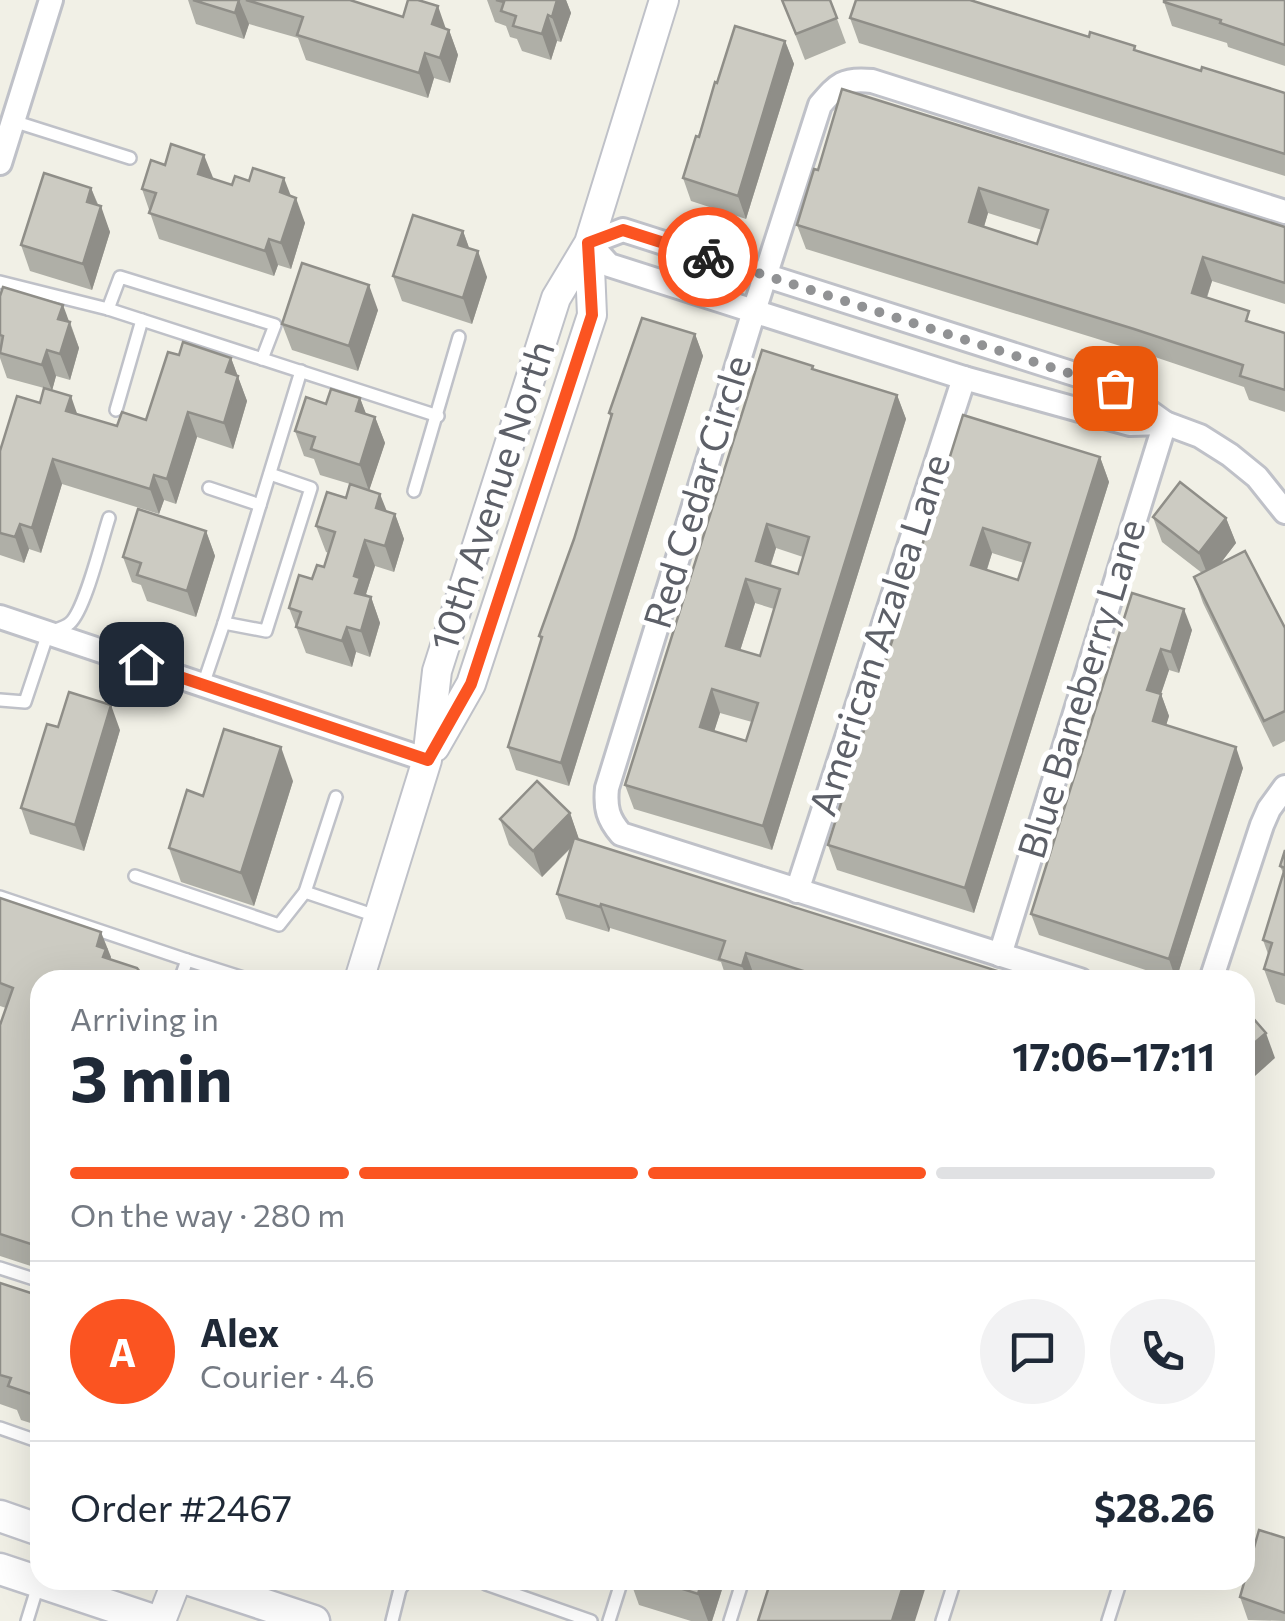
<!DOCTYPE html>
<html lang="en">
<head>
<meta charset="utf-8">
<style>
	body { margin:0; font-family:Commissioner,sans-serif; background:#f2f2f3; color:#1f2937; height:100vh; display:flex; flex-direction:column; font-size:38px; white-space:nowrap }
	* { box-sizing:border-box; margin:0 }
	p { font-size:32px; color:#747a83 }
	.icon { flex:none; width:55px; height:55px; fill:none; stroke:currentColor; stroke-width:2; stroke-linecap:round; stroke-linejoin:round }
	.map { position:relative; flex:1; overflow:hidden }
	.sheet { position:absolute; left:30px; top:970px; width:1225px; height:620px; display:flex; flex-direction:column; background:#fff; border-radius:30px; box-shadow:0 10px 40px #0002 }
	.sheet>* { flex:none }
	.pin { position:absolute; display:grid; place-items:center; width:85px; height:85px; color:#fff; margin:-42px; border-radius:20px; box-shadow:0 5px 15px #0006 }
	.courier { position:absolute; display:grid; place-items:center; width:100px; height:100px; margin:-50px; border:8px solid #fb5421; border-radius:50%; background:#fff; color:#222; box-shadow:0 2px 12px #0007 }
	.head em { font-style:normal; font-weight:700 }
	.head div { display:flex; flex-direction:column-reverse }
	.head { display:flex; align-items:center; justify-content:space-between; height:170px; padding:0 40px }
	h1 { font-size:65px; font-weight:700; line-height:75px }
	.bar { display:grid; grid-template-columns:repeat(4,1fr); gap:15px 10px; align-content:center; height:120px; padding:0 40px }
	.bar i { height:12px; border-radius:8px; background:#e0e1e3 }
	.bar .current { background:#fb5421 }
	.bar p { grid-column:span 4 }
	.line { display:flex; align-items:center; gap:25px; padding:0 40px; border-top:2px solid #e0e1e3 }
	.line div { flex:1 }
	.round { display:grid; place-items:center; flex:none; width:105px; height:105px; border-radius:52px; background:#f2f2f3 }
	.map>svg:first-child { display:block }
	.lines { fill:none; stroke-linecap:round; stroke-linejoin:round }
	.service-casing { stroke:#bfc1c8; stroke-width:16 }
	.minor-casing { stroke:#bfc1c8; stroke-width:28 }
	.tertiary-casing { stroke:#bfc1c8; stroke-width:32 }
	.secondary-casing { stroke:#c0c2ca; stroke-width:35 }
	.service { stroke:#fff; stroke-width:11 }
	.minor { stroke:#fff; stroke-width:22 }
	.tertiary { stroke:#fff; stroke-width:28 }
	.secondary { stroke:#fff; stroke-width:30 }
	.wall { fill:#afafa7; fill-rule:evenodd }
	.shaded-wall { fill:#8f8e88 }
	.building { fill:#cccbc2; stroke:#8f8e88; stroke-width:2.5; fill-rule:evenodd }
	.done { stroke:#919294; stroke-width:10; stroke-dasharray:0 18 }
	.route { stroke:#fb5421; stroke-width:12 }
	.labels { text-anchor:middle; stroke-width:10; stroke-linejoin:round; paint-order:stroke }
	.street-label { font-size:38px; fill:#5d6068; stroke:#fff }
</style>
</head>
<body>
<div class="map">
<svg width="1285" height="1621" viewBox="0 0 1285 1621">
	<rect width="100%" height="100%" fill="#f1f0e6"/>
	<g class="lines">
		<defs>
			<g id="service">
				<polyline points="13,121 130,158"/>
				<polyline points="0,282 108,309 438,416"/>
				<polyline points="108,309 120,277 275,325 262,359"/>
				<polyline points="116,410 142,320"/>
				<polyline points="209,488 260,505"/>
				<polyline points="414,491 459,337"/>
				<polyline points="224,623 266,631 311,488 270,474"/>
				<polyline points="203,685 224,623 301,371"/>
				<path d="M0,700L25,702L48,633C54,630 65,628 70,623C85,610 102,539 109,518"/>
				<polyline points="135,876 279,925 305,892 376,916"/>
				<polyline points="305,892 336,797"/>
				<polyline points="0,897 187,960 180,980"/>
				<polyline points="187,960 250,980"/>
				<polyline points="0,1268 40,1281"/>
				<polyline points="0,1428 40,1442"/>
				<polyline points="487,1580 486,1584 591,1621"/>
				<polyline points="27,1621 39,1582"/>
				<polyline points="392,1621 400,1589 407,1580"/>
				<polyline points="609,1621 622,1580"/>
				<polyline points="730,1621 743,1580"/>
				<polyline points="942,1621 955,1580"/>
				<polyline points="1108,1621 1121,1580"/>
			</g>
			<g id="minor">
				<polyline points="0,163 51,0"/>
				<polyline points="1165,423 1130,424 964,378 609,265 589,243 623,230 1115,387 1165,423 1200,436 1230,455 1257,477 1285,512"/>
				<polyline points="0,617 427,760"/>
				<polyline points="797,891 964,378"/>
				<polyline points="1000,955 1165,423"/>
				<path d="M1080,980L621,834C608,819 605,808 607,788L754,311L820,105C838,84 843,78 872,81L1285,212"/>
				<polyline points="1211,980 1262,825 1269,809 1285,787"/>
			</g>
			<g id="tertiary">
				<polyline points="435,747 471,684 592,315 589,244"/>
				<polyline points="359,980 427,760 437,671 556,298 589,243 664,0"/>
				<polyline points="161,1621 177,1580"/>
			</g>
			<g id="secondary">
				<polyline points="0,1516 40,1530"/>
				<polyline points="0,1569 156,1621"/>
				<polyline points="190,1580 314,1621"/>
			</g>
		</defs>
		<use href="#service" class="service-casing"/>
		<use href="#minor" class="minor-casing"/>
		<use href="#tertiary" class="tertiary-casing"/>
		<use href="#secondary" class="secondary-casing"/>
		<use href="#service" class="service"/>
		<use href="#minor" class="minor"/>
		<use href="#tertiary" class="tertiary"/>
		<use href="#secondary" class="secondary"/>
	</g>
	<g class="wall">
		<polygon points="188,0 354,0 354,2 403,17 449,30 458,55 450,83 434,78 428,98 306,60 298,38 249,24 244,39 196,24"/>
		<polygon points="487,0 566,0 571,13 561,42 557,41 551,60 522,51 517,39 510,37 506,26 495,22"/>
		<polygon points="782,0 830,0 846,43 805,60"/>
		<polygon points="1285,0 1285,66 1228,47 1227,43 1172,26 1164,2"/>
		<polygon points="1021,17 1201,71 1285,93 1285,176 859,43 850,18"/>
		<polygon points="785,41 794,64 746,219 691,201 683,178 717,83"/>
		<path d="M842,89L1285,227V304L1212,281L1207,298L1253,323L1285,333V412L1249,400L1244,387L1143,353L806,249L797,225L818,170ZM988,213L1042,230L1037,244L984,227Z"/>
		<polygon points="213,179 232,185 291,196 305,223 291,269 278,265 274,276 159,239 142,189"/>
		<polygon points="91,188 110,232 92,290 30,271 21,245"/>
		<polygon points="463,231 469,248 487,277 472,324 402,301 393,276"/>
		<polygon points="0,296 70,322 79,348 70,380 56,376 52,390 78,415 117,426 146,420 179,355 231,358 247,401 233,449 197,437 176,504 164,500 159,514 62,484 41,553 29,549 24,563 0,555 0,451 40,403 44,388 7,378 0,358"/>
		<polygon points="378,310 358,371 292,350 282,324"/>
		<polygon points="695,334 703,356 569,786 516,770 508,747 541,641 539,636 574,539 611,419 609,413"/>
		<path d="M814,370L897,395L906,419L772,850L634,809L625,785ZM776,548L803,557L798,574L771,565ZM755,603L774,609L760,656L740,651ZM720,713L752,722L746,741L714,731Z"/>
		<polygon points="360,398 366,415 375,417 385,443 369,490 387,511 395,514 404,539 394,572 375,566 366,594 371,597 380,623 370,657 356,652 352,667 306,653 289,608 324,567 329,553 326,552 316,526 346,498 350,484 320,475 314,459 304,456 295,431 326,404"/>
		<path d="M963,415L1100,457L1109,482L974,913L837,870L828,845ZM992,553L1024,563L1018,580L987,570Z"/>
		<polygon points="1153,517 1226,518 1236,543 1220,564 1285,628 1285,741 1273,747 1203,603 1194,577 1202,573 1162,542"/>
		<polygon points="206,531 215,556 196,617 147,601 141,585 132,582 123,557"/>
		<polygon points="1132,593 1192,630 1179,673 1169,670 1161,694 1169,716 1166,725 1243,768 1176,980 1039,935 1031,914"/>
		<polygon points="58,727 120,730 84,851 30,834 21,808"/>
		<polygon points="293,781 254,906 181,882 169,848 203,796"/>
		<polygon points="570,813 579,840 1026,980 762,980 755,978 755,980 727,980 721,962 610,928 609,932 566,919 557,894 572,847 542,877 509,845 500,819"/>
		<polygon points="1285,850 1285,1005 1276,1002 1264,969 1268,954 1263,940 1283,873 1280,866"/>
		<polygon points="0,898 111,957 110,959 148,975 150,980 40,980 40,1269 0,1256 0,1025 6,1008 0,1006"/>
		<polygon points="0,1283 40,1296 40,1426 21,1420 17,1410 0,1404"/>
		<polygon points="1285,1538 1285,1621 1248,1620 1240,1597"/>
		<polygon points="630,1580 725,1580 712,1621 691,1621 639,1605"/>
	</g>
	<g class="shaded-wall">
		<polygon points="239,0 249,24 244,39 235,13"/>
		<polygon points="557,0 566,0 571,13 561,42 552,17"/>
		<polygon points="438,6 447,32 432,24"/>
		<polygon points="548,15 557,41 551,60 542,34"/>
		<polygon points="449,30 458,55 450,83 440,58"/>
		<polygon points="785,41 794,64 746,219 738,196"/>
		<polygon points="425,53 434,78 428,98 419,73"/>
		<polygon points="204,155 214,180 198,174"/>
		<polygon points="284,178 294,204 280,192"/>
		<polygon points="91,188 100,211 101,206 110,232 92,290 83,264 87,202"/>
		<polygon points="979,188 988,213 978,246 969,222"/>
		<polygon points="296,198 305,223 291,269 281,243"/>
		<polygon points="463,231 472,256 458,245"/>
		<polygon points="269,239 278,265 274,276 265,251"/>
		<polygon points="478,251 487,277 472,324 463,298"/>
		<polygon points="1203,257 1212,281 1200,317 1192,293"/>
		<polygon points="369,285 378,310 358,371 349,346"/>
		<polygon points="63,305 79,348 70,380 60,354 58,319"/>
		<polygon points="695,334 703,356 569,786 561,763"/>
		<polygon points="47,350 56,376 52,391 42,365"/>
		<polygon points="231,358 247,401 233,449 224,423 226,372"/>
		<polygon points="897,395 906,419 772,850 763,826"/>
		<polygon points="71,396 80,422 66,411"/>
		<polygon points="360,398 370,424 356,411"/>
		<polygon points="188,412 197,437 176,504 167,479"/>
		<polygon points="375,417 385,443 369,491 360,465"/>
		<polygon points="1100,457 1109,482 974,913 965,888"/>
		<polygon points="53,459 62,484 41,553 32,528"/>
		<polygon points="154,475 164,500 159,514 150,489"/>
		<polygon points="380,494 390,519 376,508"/>
		<polygon points="395,514 404,539 394,572 385,546"/>
		<polygon points="1226,518 1236,543 1209,578 1199,553"/>
		<polygon points="20,524 29,549 24,563 15,537"/>
		<polygon points="767,524 776,548 764,585 756,561"/>
		<polygon points="983,528 992,553 980,590 971,565"/>
		<polygon points="206,531 215,556 196,617 187,591"/>
		<polygon points="365,540 375,566 366,594 369,603 355,593 354,576"/>
		<polygon points="746,579 755,603 734,670 726,646"/>
		<polygon points="371,597 380,623 370,657 361,631"/>
		<polygon points="1184,609 1192,630 1179,673 1171,652"/>
		<polygon points="347,627 356,652 352,667 342,641"/>
		<polygon points="1161,649 1169,670 1155,711 1147,690"/>
		<polygon points="712,689 720,713 708,751 700,727"/>
		<polygon points="1161,694 1169,716 1161,742 1153,721"/>
		<polygon points="111,705 120,730 84,851 75,825"/>
		<polygon points="281,747 293,781 254,906 241,873"/>
		<polygon points="1236,747 1243,768 1176,980 1169,959"/>
		<polygon points="570,813 579,839 542,877 533,851"/>
		<polygon points="601,904 610,928 609,932 600,907"/>
		<polygon points="101,932 111,957 107,968 97,946"/>
		<polygon points="746,953 755,978 755,980 748,980 742,966"/>
		<polygon points="1266,1033 1275,1058 1245,1085 1245,1051"/>
		<polygon points="702,1580 725,1580 712,1621 708,1621 698,1594"/>
		<polygon points="905,1580 928,1580 915,1621 892,1621"/>
	</g>
	<g class="building">
		<polygon points="193,0 239,0 235,13"/>
		<polygon points="246,0 350,0 403,17 408,0 418,0 438,6 432,24 449,30 440,58 425,53 419,73 297,35 303,17"/>
		<polygon points="496,0 557,0 552,17 548,15 542,34 513,26 516,16 501,11 504,2"/>
		<polygon points="782,0 830,0 837,18 796,34"/>
		<polygon points="856,0 970,0 1089,37 1090,32 1135,46 1134,50 1201,71 1202,67 1285,93 1285,154 850,18"/>
		<polygon points="1164,0 1285,0 1285,45 1220,23 1221,20 1164,2"/>
		<polygon points="735,26 785,41 738,196 683,178 696,136 699,137 715,82 717,83"/>
		<path d="M842,89L1285,227V283L1203,257L1192,293L1249,311L1246,321L1285,333V390L1240,376L1243,365L1134,329L797,225L814,169L818,170ZM979,188L1048,210L1037,244L969,222Z"/>
		<polygon points="171,144 204,155 198,174 232,185 235,176 249,181 253,168 284,178 280,192 296,198 281,243 269,239 265,251 149,213 156,193 142,189 151,160 165,165"/>
		<polygon points="44,173 91,188 87,202 101,206 83,264 21,245"/>
		<polygon points="413,215 463,231 458,245 478,251 463,298 393,276"/>
		<polygon points="302,263 369,285 349,346 282,324"/>
		<polygon points="3,287 63,305 58,319 70,322 60,354 47,350 42,365 0,353 3,336 0,335 0,296"/>
		<polygon points="642,318 695,334 561,763 508,747 542,637 539,636 574,539 612,414 609,413"/>
		<polygon points="183,342 231,358 226,372 238,376 224,423 188,412 167,479 154,475 150,489 53,459 32,528 20,524 15,537 0,533 0,451 17,396 40,403 44,388 71,396 66,411 117,426 122,412 146,420 168,352 179,355"/>
		<path d="M762,350L813,366L812,369L897,395L763,826L625,785ZM767,524L809,537L798,574L756,561ZM746,579L780,589L760,656L726,646ZM712,689L758,703L746,741L700,727Z"/>
		<polygon points="331,389 360,398 356,411 375,417 360,465 311,449 315,437 295,431 306,397 326,404"/>
		<path d="M963,415L1100,457L965,888L828,845ZM983,528L1030,543L1018,580L971,565Z"/>
		<polygon points="1180,482 1226,518 1199,553 1153,517"/>
		<polygon points="350,484 380,494 376,508 395,514 385,546 365,540 354,576 360,578 355,593 371,597 361,631 347,627 342,641 296,627 301,612 289,608 299,575 312,579 317,565 324,567 335,532 316,526 327,492 346,498"/>
		<polygon points="138,509 206,531 187,591 137,575 141,563 123,557"/>
		<polygon points="1245,551 1285,628 1285,711 1264,721 1194,577"/>
		<polygon points="1132,593 1184,609 1171,652 1161,649 1147,690 1161,694 1153,721 1236,747 1169,959 1031,914"/>
		<polygon points="69,692 111,705 75,825 21,808 47,724 58,727"/>
		<polygon points="224,729 281,747 241,873 169,848 187,790 203,796"/>
		<polygon points="537,781 570,813 533,851 500,819"/>
		<polygon points="574,838 1026,980 832,980 746,953 742,966 719,959 725,941 601,904 600,907 557,894"/>
		<polygon points="1285,850 1285,975 1264,969 1272,943 1263,940 1285,868 1280,866"/>
		<polygon points="0,898 101,932 97,946 106,949 103,957 137,968 140,972 148,975 146,980 40,980 40,1247 0,1234 0,1025 13,988 0,983"/>
		<polygon points="1245,1009 1266,1033 1245,1051"/>
		<polygon points="0,1283 40,1296 40,1397 8,1386 11,1378 0,1375"/>
		<polygon points="1259,1530 1285,1538 1285,1613 1240,1597"/>
		<polygon points="655,1580 702,1580 698,1594"/>
		<polygon points="771,1580 905,1580 892,1621 758,1621"/>
	</g>
	<g class="lines">
		<polyline class="done" points="708,257 1115,388"/>
		<polyline class="route" points="141,664 428,760 471,684 592,315 588,243 623,230 708,257"/>
	</g>
	<g class="labels">
		<g class="street-label">
			<text transform="translate(698 492) rotate(-73)" y="13">Red Cedar Circle</text>
			<text transform="translate(493 496) rotate(-72)" y="13">10th Avenue North</text>
			<text transform="translate(880 635) rotate(-72)" y="13">American Azalea Lane</text>
			<text transform="translate(1082 689) rotate(-73)" y="13">Blue Baneberry Lane</text>
		</g>
	</g>
</svg>
<div class="pin" style="left:1115px;top:388px;background:#ea580c"><svg class="icon" aria-label="bag" viewBox="0 0 24 24"><path d="M5 8h14l-1 12H6zM9 8a3 3 0 0 1 6 0"/></svg></div>
<div class="pin" style="left:141px;top:664px;background:#1f2937"><svg class="icon" aria-label="home" viewBox="0 0 24 24"><path d="M3 11l9-7 9 7M6 9v11h12V9"/></svg></div>
<div class="courier" style="left:708px;top:257px"><svg class="icon" aria-label="bike" viewBox="0 0 24 24"><circle cx="6" cy="16" r="4"/><circle cx="18" cy="16" r="4"/><path d="M6 16l4-8h5l3 8M10 8l3 8H6M13 5h3"/></svg></div>
<section class="sheet">
<div class="head"><div><h1>3 min</h1><p>Arriving in</p></div><em>17:06–17:11</em></div>
<div class="bar"><i class="current"></i><i class="current"></i><i class="current"></i><i></i><p>On the way · 280 m</p></div>
<div class="line" style="height:180px"><b class="round" style="background:#fb5421;color:#fff">A</b><div><b>Alex</b><p>Courier · 4.6</p></div><a class="round"><svg class="icon" aria-label="chat" viewBox="0 0 24 24"><path d="M4 5h16v11H9l-5 4z"/></svg></a><a class="round"><svg class="icon" aria-label="phone" viewBox="0 0 24 24"><path d="M5 4h4l2 5-3 2q2 4 5 5l2-3 5 2v4C11 20 4 13 5 4z"/></svg></a></div>
<div class="line" style="height:130px"><div>Order #2467</div><b>$28.26</b></div>
</section>
</div>
</body>
</html>
